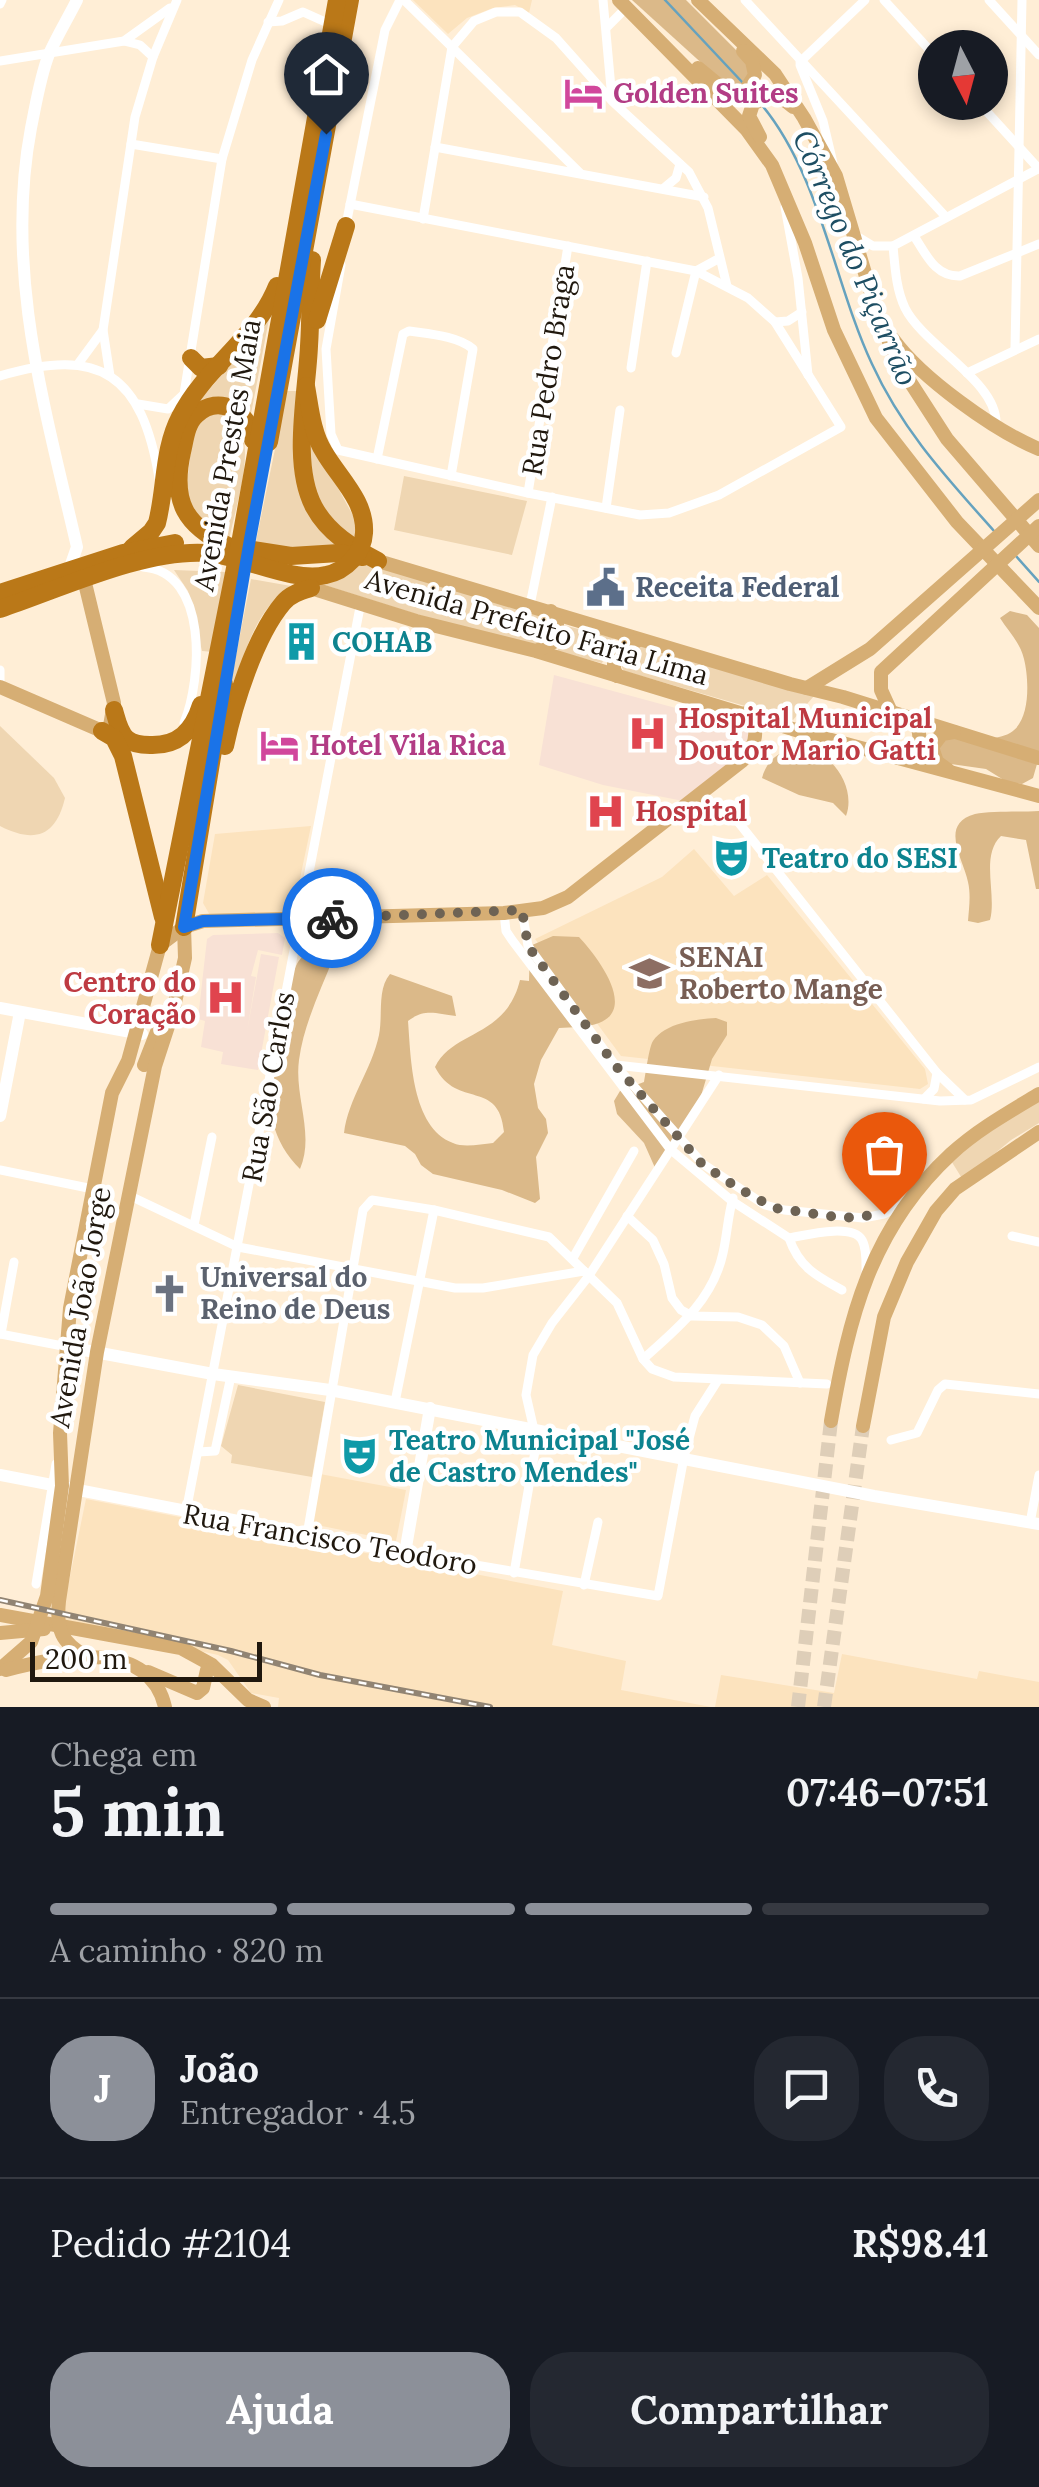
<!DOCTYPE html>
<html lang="pt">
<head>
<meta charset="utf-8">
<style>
	body { margin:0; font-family:Lora,serif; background:#242831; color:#f1f3f6; height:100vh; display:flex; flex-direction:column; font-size:38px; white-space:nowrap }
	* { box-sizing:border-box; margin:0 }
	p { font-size:32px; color:#9ea1a6 }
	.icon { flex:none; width:55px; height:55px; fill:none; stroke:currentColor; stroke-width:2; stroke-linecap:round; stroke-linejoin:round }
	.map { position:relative; height:1707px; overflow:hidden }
	.drawer { display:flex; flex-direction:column; background:#171b24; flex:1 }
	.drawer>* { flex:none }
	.needle { width:65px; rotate:174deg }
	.tools { position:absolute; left:918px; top:30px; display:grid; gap:20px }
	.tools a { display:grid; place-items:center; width:90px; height:90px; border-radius:50%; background:#171b24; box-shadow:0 5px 15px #0003; font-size:50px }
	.scale { position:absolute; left:30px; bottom:25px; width:232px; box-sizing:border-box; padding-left:10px; border:5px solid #20180e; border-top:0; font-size:28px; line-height:35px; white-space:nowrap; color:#20180e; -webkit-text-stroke:8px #fff; paint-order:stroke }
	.pin { position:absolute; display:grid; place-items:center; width:85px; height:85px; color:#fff; margin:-102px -42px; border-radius:50% 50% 50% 0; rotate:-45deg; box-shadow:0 0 10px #0007 }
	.pin .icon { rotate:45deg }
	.courier { position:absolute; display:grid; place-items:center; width:100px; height:100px; margin:-50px; border:8px solid #1a73e8; border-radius:50%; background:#fff; color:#222; box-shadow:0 2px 12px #0007 }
	.summary em { font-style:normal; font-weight:700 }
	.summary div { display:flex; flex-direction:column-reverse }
	.summary { display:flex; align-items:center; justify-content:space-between; height:170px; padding:0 50px }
	h1 { font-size:65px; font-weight:700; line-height:75px }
	.bar { display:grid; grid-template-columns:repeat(4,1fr); gap:15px 10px; align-content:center; height:120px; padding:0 50px }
	.bar i { height:12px; border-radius:8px; background:#363941 }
	.bar .current { background:#8c9099 }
	.bar p { grid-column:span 4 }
	.line { display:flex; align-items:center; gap:25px; padding:0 50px; border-top:2px solid #363941 }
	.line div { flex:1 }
	.round { display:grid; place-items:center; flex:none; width:105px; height:105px; border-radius:40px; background:#242831 }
	.cta { display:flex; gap:20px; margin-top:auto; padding:20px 50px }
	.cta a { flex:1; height:115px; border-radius:40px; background:#8c9099; color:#fff; font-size:40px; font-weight:700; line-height:115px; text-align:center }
	.cta a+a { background:#242831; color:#f1f3f6 }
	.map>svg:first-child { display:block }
	.built { fill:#fce3be }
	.medical { fill:#f8e1d5 }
	.green { fill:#efd6b2 }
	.forest { fill:#dbb989 }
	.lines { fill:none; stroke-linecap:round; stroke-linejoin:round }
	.stream { stroke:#66a2be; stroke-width:2.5 }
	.primary-tunnel { stroke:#deceb8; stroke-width:14; stroke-dasharray:14 7; stroke-linecap:butt }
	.street { stroke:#fff; stroke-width:9 }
	.secondary { stroke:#fff; stroke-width:12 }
	.primary { stroke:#d6ae74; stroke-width:14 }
	.highway { stroke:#ba7818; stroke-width:18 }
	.rail-casing { stroke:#918473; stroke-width:6 }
	.rail { stroke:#fff; stroke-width:2.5; stroke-dasharray:8; stroke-linecap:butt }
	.done { stroke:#6e6354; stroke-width:10; stroke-dasharray:0 18 }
	.route { stroke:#1a73e8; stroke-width:12 }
	.labels { text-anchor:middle; stroke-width:9; stroke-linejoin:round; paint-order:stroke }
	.hotel-label { font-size:28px; font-weight:bold; fill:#b23c85; stroke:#fff; text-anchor:start }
	.street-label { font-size:28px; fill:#20180e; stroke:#fff }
	.service-label { font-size:28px; font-weight:bold; fill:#4e5e75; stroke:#fff; text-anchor:start }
	.culture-label { font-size:28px; font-weight:bold; fill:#0d838f; stroke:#fff; text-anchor:start }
	.health-label { font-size:28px; font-weight:bold; fill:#be3a42; stroke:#fff; text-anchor:start }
	.education-label { font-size:28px; font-weight:bold; fill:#785e54; stroke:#fff; text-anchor:start }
	.worship-label { font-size:28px; font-weight:bold; fill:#5b616d; stroke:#fff; text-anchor:start }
	.water-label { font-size:30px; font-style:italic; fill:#1d4e63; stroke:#fff }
</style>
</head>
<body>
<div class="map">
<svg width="1039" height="1707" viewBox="0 0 1039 1707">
	<rect width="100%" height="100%" fill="#ffeed6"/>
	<g class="built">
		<polygon points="413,0 532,0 529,13 515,5 493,8 467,18 448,34"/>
		<polygon points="311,826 292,917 211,917 203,903 215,834"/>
		<polygon points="694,849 734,896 767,875 925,1069 928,1084 920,1089 621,1056 535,939 662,877"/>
		<polygon points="320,1474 406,1490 396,1541 312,1524"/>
		<polygon points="86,1499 563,1591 552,1645 626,1661 621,1690 711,1707 278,1707 279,1698 251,1693 228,1660 218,1655 61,1620"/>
		<polygon points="842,1654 977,1679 979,1671 1039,1682 1039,1707 715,1707 721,1675 834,1693"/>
	</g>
	<g class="medical">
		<polygon points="554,675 753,729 746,752 683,801 603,785 539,765"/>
		<polygon points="278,933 285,938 282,955 258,950 251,976 256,977 247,1032 261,954 279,957 258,1070 221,1064 223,1052 201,1047 205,1021 198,1019 207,939 213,935"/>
	</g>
	<g class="green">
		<polygon points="269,319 251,414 241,402 221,400 197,404"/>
		<polygon points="287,391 299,391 301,491 344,548 314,551 255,546"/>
		<path d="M223,411L237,417C256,453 236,502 229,541L202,528L185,501L193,431L206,415Z"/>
		<path d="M310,437L356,521V541C314,504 311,493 310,437Z"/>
		<polygon points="404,476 527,501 512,555 394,530"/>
		<polygon points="360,561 543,616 554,630 547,640 533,646 419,615 318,583"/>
		<polygon points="174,570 226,572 213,652 202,651 188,591"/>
		<path d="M251,579L291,586C259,607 246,645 236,682L231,681Z"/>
		<polygon points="563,625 614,638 602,663 556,652 565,641"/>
		<polygon points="641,646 814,696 793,720 624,671 619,662 620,654"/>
		<path d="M0,726L54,778L65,798C56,836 35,844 0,826Z"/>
		<polygon points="1039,1098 1039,1123 1011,1140 963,1180 950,1159"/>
		<polygon points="238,1385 325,1402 312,1477 231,1463 232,1455 221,1446"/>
	</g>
	<g class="forest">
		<polygon points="632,0 686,0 747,61 749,76 739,85 728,87"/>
		<path d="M1010,611L1027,615L1039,628V757L1033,778L1022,784L1007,782L986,769L937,762L931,752L929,739L940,732C961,736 990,744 1010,733C1031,721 1029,679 1024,659C1020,642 1008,631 1000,618Z"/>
		<path d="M799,747C830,749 857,786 846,816L833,803L799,795L762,778C767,759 780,751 799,747Z"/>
		<path d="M1039,811V889H1036L1026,840L1001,836C980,856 997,894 990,920L978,923L968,921C969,908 971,895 968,882C964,860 938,824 975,814C990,811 1022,812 1039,811Z"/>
		<path d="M553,936L579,937C595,954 638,1008 599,1023C587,1028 572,1027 559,1028L541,1060L534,1084L538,1108L546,1119L548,1133L536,1157L540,1199L535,1203L502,1190L433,1174L421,1165L415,1154L405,1146L344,1133C348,1099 372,1069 379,1035C383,1015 377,989 390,974L452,996L456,1016C436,1014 425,1008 408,1021C411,1057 411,1127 453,1143C464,1148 481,1144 493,1143L504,1132C499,1078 457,1110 435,1067C453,1030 506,1038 520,980L529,981L530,946Z"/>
		<path d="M324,949L334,956C321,990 304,1023 299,1060C294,1097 315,1134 300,1169C287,1156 277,1140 273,1122C267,1090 282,990 298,962C304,953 313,950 324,949Z"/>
		<path d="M716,1018L727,1022V1035L712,1059L698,1106L656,1170L644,1143L617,1114L614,1101L620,1091L644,1082C646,1072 649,1047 653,1041C665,1023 696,1019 716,1018Z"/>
	</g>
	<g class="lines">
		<g class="stream">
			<polyline points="665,0 743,83"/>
			<path d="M761,104C820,174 834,283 872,364C902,430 947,478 994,531"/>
			<polyline points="1016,556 1039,582"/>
		</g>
		<g class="primary-tunnel">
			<polyline points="798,1707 831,1421"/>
			<polyline points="824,1707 863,1426"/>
		</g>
		<g class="street">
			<polyline points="404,0 580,173"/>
			<polyline points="603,0 612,99"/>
			<polyline points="745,0 946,217"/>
			<polyline points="884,0 935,56"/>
			<polyline points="989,0 1039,55"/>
			<polyline points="0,4 2,0"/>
			<polyline points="268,22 282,21 303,12 332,25"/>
			<polyline points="607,27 626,8"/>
			<polyline points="124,41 140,45 153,57"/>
			<polyline points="0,61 124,41 170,8"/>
			<polyline points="800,62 865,0"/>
			<polyline points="800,65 823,121 833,163"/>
			<polyline points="978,102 1039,169"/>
			<polyline points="131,144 222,159"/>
			<polyline points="435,147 704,197"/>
			<polyline points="664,188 676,178 680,164"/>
			<polyline points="785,207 798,278 808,375"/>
			<polyline points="423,219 452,47 474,21 496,12 520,12 556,38 613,102 689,172 708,208 727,286"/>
			<polyline points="346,225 385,30 400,0"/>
			<polyline points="855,235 873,246 893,246"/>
			<path d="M914,236C926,254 935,277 960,276L1039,244"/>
			<polyline points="341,265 326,349 331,434 338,450 528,493 640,515 669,513 719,495 841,427 775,322 748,298 696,271 350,204"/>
			<polyline points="775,322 788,321 802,312"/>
			<polyline points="1015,348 1022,0"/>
			<polyline points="676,353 696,271 718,259"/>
			<polyline points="78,364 103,330"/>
			<polyline points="631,368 647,261"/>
			<polyline points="967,373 1039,339"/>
			<path d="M0,376C101,346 142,375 159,478"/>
			<polyline points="110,376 103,330 135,117 153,57 177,0"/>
			<polyline points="138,404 168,409 184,394 222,159 252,60 279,0"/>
			<path d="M996,424C998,382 924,346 905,308C896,289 895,267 893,246L1038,169"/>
			<path d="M377,459L403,334L409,331C429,334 458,336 473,349L451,476"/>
			<polyline points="528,493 568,246"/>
			<polyline points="606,508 620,410"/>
			<path d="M143,567C209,572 202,679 184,723"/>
			<polyline points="530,605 552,497"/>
			<polyline points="0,670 0,686"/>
			<circle cx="729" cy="812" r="8"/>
			<polyline points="735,818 937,1073 965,1100"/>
			<polyline points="522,910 528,946 615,1065 703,1164 765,1205 784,1210 863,1218 884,1214 906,1203"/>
			<path d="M504,913L506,931L512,940L670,1149L732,1201L789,1238C806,1235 852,1223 862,1240C867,1249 866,1264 866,1274"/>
			<polyline points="616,1065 940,1101 971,1100 1039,1067"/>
			<polyline points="924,1099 934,1089 937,1073"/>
			<polyline points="0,1170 93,1189"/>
			<polyline points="128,1195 238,1247 455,1288 483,1288 584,1271"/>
			<polyline points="627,1216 653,1240 664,1264 672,1298 681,1310 692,1316 738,1317 762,1325 784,1346 800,1383"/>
			<polyline points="194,1225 212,1137"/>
			<polyline points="1012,1236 1039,1242"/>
			<path d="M789,1238C799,1267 816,1276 842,1290"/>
			<polyline points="573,1258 634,1151"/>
			<polyline points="0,1334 68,1347"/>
			<polyline points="1,1334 14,1262"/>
			<path d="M643,1359C677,1329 713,1300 723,1253C727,1235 728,1215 733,1198"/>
			<polyline points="395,1402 434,1210"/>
			<polyline points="891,1440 917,1433 938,1390 945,1384 1039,1394"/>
			<polyline points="198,1452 215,1451 231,1376"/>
			<polyline points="186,1512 361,602"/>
			<polyline points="1030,1523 1039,1475"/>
			<polyline points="307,1535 363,1210 372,1200 434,1210 549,1237 617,1303 643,1359 652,1369 674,1377 827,1384"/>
			<polyline points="405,1553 658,1596 684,1457 695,1416 718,1380"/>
			<polyline points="514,1573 535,1451 534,1430 526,1395 533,1355 552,1323 588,1277 719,1075"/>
			<polyline points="36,1584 56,1464"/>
			<polyline points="584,1585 598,1522"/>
		</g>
		<g class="secondary">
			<path d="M69,570L77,547C45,408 4,271 31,128C36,104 40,77 49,54C57,36 68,18 77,0"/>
			<polyline points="0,1008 142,1034"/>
			<polyline points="0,1116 20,1012"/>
			<polyline points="68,1347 213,1374 330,1390 874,1496 1039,1524"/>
			<polyline points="0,1475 405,1553 430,1408"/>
		</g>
		<g class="primary">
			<polyline points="619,0 746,129 772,165 805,243 834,330 876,418 957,522 1039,608"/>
			<polyline points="698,0 775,74 804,118 836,176 873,300 896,360 947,439 1039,546"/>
			<polyline points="698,68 727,92 744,92 755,75 752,61 743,51"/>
			<path d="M760,137L749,116L753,104C769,94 778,93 793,107"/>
			<path d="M893,339C921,378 995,431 1039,449"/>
			<polyline points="378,561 790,684 843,697 1039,758"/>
			<polyline points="311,588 416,621 536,651 809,734 1039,796"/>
			<polyline points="537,651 557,640 557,624 551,611"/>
			<polyline points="617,676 614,669 614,650 637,641"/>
			<polyline points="0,687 102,731 110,726 114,703 84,579"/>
			<polyline points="807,688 870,649 1039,500"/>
			<polyline points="891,712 881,690 881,672 1039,526"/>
			<polyline points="898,758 912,750 920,741 918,726 912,718"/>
			<polyline points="948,770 937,762 932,747 942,734 954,732"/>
			<polyline points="144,1065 162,1019"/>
			<path d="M831,1421C849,1318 870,1229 951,1154C977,1130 1009,1112 1039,1094"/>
			<polyline points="863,1426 884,1317 907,1262 936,1211 955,1189 1039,1132"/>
			<polyline points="0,1615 181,1648 212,1665 248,1700 264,1707"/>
			<polyline points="0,1633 44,1629"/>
			<path d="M87,1657C61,1643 56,1629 59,1601L97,1352L155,1066L173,1011L185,958L184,927"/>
			<path d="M0,1669L31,1642L47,1596L62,1486L60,1433L70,1308L112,1093L128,1061L160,945L184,927L203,921L504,913L543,908L568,897L742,761C756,746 761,728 746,713"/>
			<path d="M6,1670C55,1657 149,1637 165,1707"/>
			<polyline points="148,1672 197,1693 203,1688 207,1670"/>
		</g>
		<g class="highway">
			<path d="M312,260C310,289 311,317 309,346C307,393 291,464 314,507C328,533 353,548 378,561"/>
			<polyline points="317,320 346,226"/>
			<polyline points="191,358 201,368 219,366"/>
			<polyline points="269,442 350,0"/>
			<path d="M230,547C185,526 171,502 182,452C185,440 186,424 196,415C219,393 250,412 253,440"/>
			<path d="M132,548L151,532L157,523C166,488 163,449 180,417C205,367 256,339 277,286"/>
			<polyline points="241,548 291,556 339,553 363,557"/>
			<polyline points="0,593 123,553 175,543"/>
			<path d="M0,609C60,589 144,549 206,553C243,556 292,583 326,575C346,571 363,553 364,533C366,501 339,478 324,452C312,433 310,408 306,386"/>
			<path d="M114,710C117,720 119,732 127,739C133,744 142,745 150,745C178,746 193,731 201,705"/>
			<polyline points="102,731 114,738 123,756 163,917"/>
			<path d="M225,746C234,704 255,636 283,603C290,594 301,591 311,588"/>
			<polyline points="184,927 224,684"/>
			<polyline points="160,945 241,538 337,0"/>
		</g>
		<defs>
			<polyline id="rail" points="0,1600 231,1651 320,1675 490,1707"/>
		</defs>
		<use href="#rail" class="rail-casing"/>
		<use href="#rail" class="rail"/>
	</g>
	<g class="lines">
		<polyline class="done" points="332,918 522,910 528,946 615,1065 702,1164 738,1188 774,1208 843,1218 884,1214"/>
		<polyline class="route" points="326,134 250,539 184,927 203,921 332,918"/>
	</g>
	<defs>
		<symbol id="hotel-bare" viewBox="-9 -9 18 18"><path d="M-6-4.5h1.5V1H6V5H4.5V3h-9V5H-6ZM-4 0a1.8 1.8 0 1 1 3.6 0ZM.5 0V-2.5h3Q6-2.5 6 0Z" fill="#d1479c" stroke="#fff" stroke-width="2.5" paint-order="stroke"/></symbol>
		<symbol id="civic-bare" viewBox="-9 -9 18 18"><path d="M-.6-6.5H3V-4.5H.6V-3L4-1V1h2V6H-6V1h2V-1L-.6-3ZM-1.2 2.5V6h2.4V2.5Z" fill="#5c6f8a" stroke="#fff" stroke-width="2.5" paint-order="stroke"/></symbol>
		<symbol id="building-bare" viewBox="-9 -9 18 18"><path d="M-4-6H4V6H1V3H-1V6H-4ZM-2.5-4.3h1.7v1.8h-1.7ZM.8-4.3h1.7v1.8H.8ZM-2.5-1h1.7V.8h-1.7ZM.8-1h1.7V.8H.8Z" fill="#0f9aa8" stroke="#fff" stroke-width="2.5" paint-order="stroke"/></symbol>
		<symbol id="hospital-bare" viewBox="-9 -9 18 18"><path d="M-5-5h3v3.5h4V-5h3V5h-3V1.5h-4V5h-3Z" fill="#e0444e" stroke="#fff" stroke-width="2.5" paint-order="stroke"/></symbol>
		<symbol id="theatre-bare" viewBox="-9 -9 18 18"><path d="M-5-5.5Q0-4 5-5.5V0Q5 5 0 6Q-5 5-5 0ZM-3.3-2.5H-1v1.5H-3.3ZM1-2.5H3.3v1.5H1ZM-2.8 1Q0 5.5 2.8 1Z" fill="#0f9aa8" stroke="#fff" stroke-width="2.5" paint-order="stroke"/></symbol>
		<symbol id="university-bare" viewBox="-9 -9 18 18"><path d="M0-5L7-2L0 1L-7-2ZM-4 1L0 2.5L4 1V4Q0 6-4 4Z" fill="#8d6e63" stroke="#fff" stroke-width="2.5" paint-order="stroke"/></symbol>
		<symbol id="church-bare" viewBox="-9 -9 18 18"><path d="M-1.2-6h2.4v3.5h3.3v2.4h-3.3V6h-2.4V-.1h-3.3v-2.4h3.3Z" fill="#6b7280" stroke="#fff" stroke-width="2.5" paint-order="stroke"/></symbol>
	</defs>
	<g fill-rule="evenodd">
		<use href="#hotel-bare" x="556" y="66" width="55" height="55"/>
		<use href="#civic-bare" x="578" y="560" width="55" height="55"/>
		<use href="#building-bare" x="274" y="614" width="55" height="55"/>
		<use href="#hospital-bare" x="620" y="706" width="55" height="55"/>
		<use href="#hotel-bare" x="252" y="718" width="55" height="55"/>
		<use href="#hospital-bare" x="578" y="784" width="55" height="55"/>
		<use href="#theatre-bare" x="704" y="830" width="55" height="55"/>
		<use href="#university-bare" x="622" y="946" width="55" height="55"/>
		<use href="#hospital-bare" x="198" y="970" width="55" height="55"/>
		<use href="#church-bare" x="142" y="1266" width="55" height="55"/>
		<use href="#theatre-bare" x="332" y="1428" width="55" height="55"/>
	</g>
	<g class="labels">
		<g class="hotel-label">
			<text x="613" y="103">Golden Suites</text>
			<text x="309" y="755">Hotel Vila Rica</text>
		</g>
		<g class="street-label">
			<text transform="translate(548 370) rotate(-81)" y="10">Rua Pedro Braga</text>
			<text transform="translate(227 455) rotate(-80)" y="10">Avenida Prestes Maia</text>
			<text transform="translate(537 627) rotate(16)" y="10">Avenida Prefeito Faria Lima</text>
			<text transform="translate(268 1087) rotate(-80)" y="10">Rua São Carlos</text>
			<text transform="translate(80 1307) rotate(-80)" y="10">Avenida João Jorge</text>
			<text transform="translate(330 1539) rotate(10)" y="10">Rua Francisco Teodoro</text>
		</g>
		<g class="service-label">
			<text x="635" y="597">Receita Federal</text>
		</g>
		<g class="culture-label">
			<text x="332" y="652">COHAB</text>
			<text x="762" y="868">Teatro do SESI</text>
			<text x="389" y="1450">Teatro Municipal "José<tspan x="389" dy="32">de Castro Mendes"</tspan></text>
		</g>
		<g class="health-label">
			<text x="678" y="728">Hospital Municipal<tspan x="678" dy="32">Doutor Mario Gatti</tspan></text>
			<text x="635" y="821">Hospital</text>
			<text x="196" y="992" text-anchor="end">Centro do<tspan x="196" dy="32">Coração</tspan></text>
		</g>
		<g class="education-label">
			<text x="679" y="967">SENAI<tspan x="679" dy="32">Roberto Mange</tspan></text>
		</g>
		<g class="worship-label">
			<text x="200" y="1287">Universal do<tspan x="200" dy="32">Reino de Deus</tspan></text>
		</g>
		<g class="water-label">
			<text transform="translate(855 258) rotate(67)" y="10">Córrego do Piçarrão</text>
		</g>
	</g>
</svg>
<div class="tools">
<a><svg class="needle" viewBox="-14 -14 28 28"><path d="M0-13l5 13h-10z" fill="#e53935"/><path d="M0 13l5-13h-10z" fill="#9ea1a6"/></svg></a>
</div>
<div class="scale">200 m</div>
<div class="pin" style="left:884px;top:1214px;background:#ea580c"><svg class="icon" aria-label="bag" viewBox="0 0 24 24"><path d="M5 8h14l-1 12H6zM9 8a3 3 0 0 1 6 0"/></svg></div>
<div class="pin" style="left:326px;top:134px;background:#1f2937"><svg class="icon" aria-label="home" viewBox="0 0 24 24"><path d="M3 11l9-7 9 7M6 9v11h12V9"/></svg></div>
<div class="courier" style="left:332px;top:918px"><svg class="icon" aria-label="bike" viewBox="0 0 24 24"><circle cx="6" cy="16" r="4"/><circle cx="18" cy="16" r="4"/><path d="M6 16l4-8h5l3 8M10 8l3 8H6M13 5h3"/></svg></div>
</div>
<section class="drawer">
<div class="summary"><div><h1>5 min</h1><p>Chega em</p></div><em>07:46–07:51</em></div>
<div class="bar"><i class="current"></i><i class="current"></i><i class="current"></i><i></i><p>A caminho · 820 m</p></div>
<div class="line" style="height:180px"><b class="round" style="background:#8c9099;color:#fff">J</b><div><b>João</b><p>Entregador · 4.5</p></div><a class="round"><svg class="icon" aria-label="chat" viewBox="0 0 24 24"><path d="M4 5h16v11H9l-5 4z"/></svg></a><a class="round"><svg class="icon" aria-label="phone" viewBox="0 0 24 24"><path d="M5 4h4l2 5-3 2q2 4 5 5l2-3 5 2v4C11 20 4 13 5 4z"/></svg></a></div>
<div class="line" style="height:130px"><div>Pedido #2104</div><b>R$98.41</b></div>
<div class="cta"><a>Ajuda</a><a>Compartilhar</a></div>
</section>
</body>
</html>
